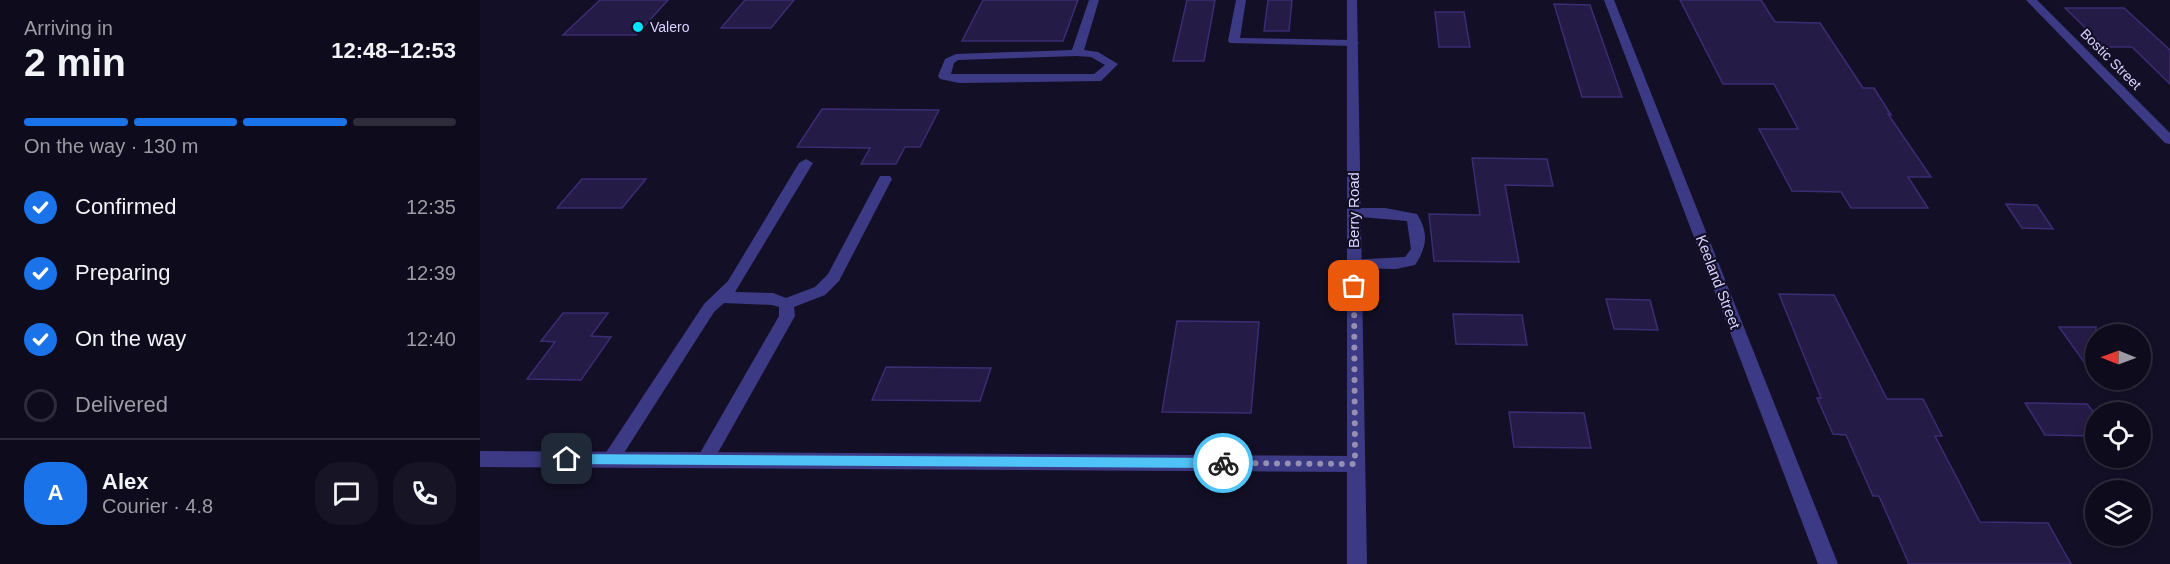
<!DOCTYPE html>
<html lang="en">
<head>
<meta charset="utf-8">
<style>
	body { margin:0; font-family:Helvetica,sans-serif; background:#171425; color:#f1f3f6; height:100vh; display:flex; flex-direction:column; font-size:22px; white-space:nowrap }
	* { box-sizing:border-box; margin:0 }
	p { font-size:20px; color:#9b9ba3 }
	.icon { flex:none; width:33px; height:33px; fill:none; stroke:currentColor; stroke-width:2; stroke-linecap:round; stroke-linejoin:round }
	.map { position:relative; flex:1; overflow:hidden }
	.sheet { display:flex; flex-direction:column; background:#0e0b1c; width:480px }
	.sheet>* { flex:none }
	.needle { width:39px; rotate:271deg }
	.controls { position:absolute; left:1605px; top:324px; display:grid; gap:12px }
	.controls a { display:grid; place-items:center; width:66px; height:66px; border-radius:50%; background:#0e0b1c; box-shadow:0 3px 9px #0003,0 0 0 2px #2e2b3b; font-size:30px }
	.pin { position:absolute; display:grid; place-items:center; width:51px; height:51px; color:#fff; margin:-26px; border-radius:12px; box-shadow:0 3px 9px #0006 }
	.courier { position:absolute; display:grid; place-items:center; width:60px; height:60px; margin:-30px; border:4px solid #4fc3f7; border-radius:50%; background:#fff; color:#222; box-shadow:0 2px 8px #0007 }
	.overview em { font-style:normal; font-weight:600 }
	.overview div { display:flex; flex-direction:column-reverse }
	.overview { display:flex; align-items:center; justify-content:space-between; height:102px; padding:0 24px }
	h1 { font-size:39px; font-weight:600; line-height:45px }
	.bar { display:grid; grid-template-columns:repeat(4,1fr); gap:9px 6px; align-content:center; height:72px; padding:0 24px }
	.bar i { height:8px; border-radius:4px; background:#2e2b3b }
	.bar .selected { background:#1a73e8 }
	.bar p { grid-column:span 4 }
	.line { display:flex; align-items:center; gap:15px; padding:0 24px; border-top:2px solid #2e2b3b }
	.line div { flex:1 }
	.round { display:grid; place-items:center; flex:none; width:63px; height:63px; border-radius:24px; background:#171425 }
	ol { padding:0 24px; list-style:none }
	li { display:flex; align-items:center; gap:18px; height:66px }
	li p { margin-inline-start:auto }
	li .icon { padding:6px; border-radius:50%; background:#1a73e8; color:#fff; stroke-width:4 }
	li:last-child { color:#9b9ba3 }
	li i { width:33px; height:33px; border:3px solid #2e2b3b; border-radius:50% }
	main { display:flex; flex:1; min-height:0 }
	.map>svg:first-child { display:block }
	.building { fill:#241b47; stroke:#3b2d73; stroke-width:1.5 }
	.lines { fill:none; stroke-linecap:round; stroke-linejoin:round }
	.service { fill:#3d3a85; fill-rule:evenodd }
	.minor { fill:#3d3a85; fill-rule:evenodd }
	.tertiary { fill:#3d3a85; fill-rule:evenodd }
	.route { fill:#4fc3f7 }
	.done { stroke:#948fb3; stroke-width:6; stroke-dasharray:0 10.8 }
	.poi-dot { fill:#00e5ff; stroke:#130f26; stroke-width:2 }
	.labels { text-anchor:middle; stroke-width:4.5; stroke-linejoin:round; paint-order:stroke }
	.far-poi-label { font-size:14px; fill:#d9d4ff; stroke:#130f26; text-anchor:start }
	.far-street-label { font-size:14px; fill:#d9d4ff; stroke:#130f26 }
	.street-label { font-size:15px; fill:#d9d4ff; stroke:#130f26 }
</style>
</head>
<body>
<main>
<section class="sheet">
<div class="overview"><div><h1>2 min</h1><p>Arriving in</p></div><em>12:48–12:53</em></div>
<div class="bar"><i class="selected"></i><i class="selected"></i><i class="selected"></i><i></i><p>On the way · 130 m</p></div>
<ol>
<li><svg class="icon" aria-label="check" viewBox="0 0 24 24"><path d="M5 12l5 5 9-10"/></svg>Confirmed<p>12:35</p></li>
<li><svg class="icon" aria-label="check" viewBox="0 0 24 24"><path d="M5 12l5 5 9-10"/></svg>Preparing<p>12:39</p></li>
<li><svg class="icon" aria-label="check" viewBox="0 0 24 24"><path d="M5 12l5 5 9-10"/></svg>On the way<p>12:40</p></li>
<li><i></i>Delivered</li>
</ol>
<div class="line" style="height:108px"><b class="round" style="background:#1a73e8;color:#fff">A</b><div><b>Alex</b><p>Courier · 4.8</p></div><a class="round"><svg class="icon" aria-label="chat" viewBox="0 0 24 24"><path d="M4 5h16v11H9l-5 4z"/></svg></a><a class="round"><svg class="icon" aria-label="phone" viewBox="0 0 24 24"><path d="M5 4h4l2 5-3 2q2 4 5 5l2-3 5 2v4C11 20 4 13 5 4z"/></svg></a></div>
</section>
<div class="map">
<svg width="1690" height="564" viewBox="0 0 1690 564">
	<rect width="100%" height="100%" fill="#130f26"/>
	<g class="building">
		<polygon points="120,0 188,0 156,35 83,35"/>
		<polygon points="265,0 314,0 291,28 241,28"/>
		<polygon points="503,0 598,0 583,41 482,41"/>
		<polygon points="707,0 735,0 724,61 693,61"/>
		<polygon points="788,0 812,0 809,31 784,31"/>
		<polygon points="1200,0 1281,0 1295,22 1340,23 1383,88 1394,88 1411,115 1408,114 1451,177 1428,177 1448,208 1371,208 1361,192 1312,191 1279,129 1318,129 1294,84 1243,84"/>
		<polygon points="1074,4 1110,5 1142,97 1102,97"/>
		<polygon points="1585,8 1644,8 1690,50 1690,84 1652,47 1625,47"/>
		<polygon points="955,12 984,12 990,47 959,47"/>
		<polygon points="342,109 459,110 440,147 425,147 416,164 381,164 390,148 317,147"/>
		<polygon points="992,158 1067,159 1073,186 1025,185 1039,262 954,261 949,214 1000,215"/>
		<polygon points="102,179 166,179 142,208 77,208"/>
		<polygon points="1526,204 1557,205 1573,229 1542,228"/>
		<polygon points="1299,294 1354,295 1407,399 1443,399 1462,436 1455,436 1500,522 1568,523 1591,564 1429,564 1399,496 1393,496 1366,435 1353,434 1337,398 1341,398"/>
		<polygon points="1126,299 1170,300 1178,330 1134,329"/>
		<polygon points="83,313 128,313 111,336 131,337 101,380 47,379 75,342 61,341"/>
		<polygon points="973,314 1042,315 1047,345 976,344"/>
		<polygon points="697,321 779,322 771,413 682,412"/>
		<polygon points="1579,327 1616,327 1616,379"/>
		<polygon points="406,367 511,368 500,401 392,400"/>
		<polygon points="1545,403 1607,404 1616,415 1616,436 1565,435"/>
		<polygon points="1029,412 1104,413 1111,448 1034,447"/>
	</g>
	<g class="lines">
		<g class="service">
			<path d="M609,0H619L604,50L618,52L638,64L621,81L479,83L460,79L458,76L465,59L476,54L592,50ZM597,56L611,57L625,65L614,74H471L474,63L478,60Z"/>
			<polygon points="756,0 766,0 760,38 873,40 879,43 873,46 750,43 748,41"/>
			<polygon points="326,159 333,163 255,292 293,293 306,298 335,287 348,274 400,176 410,176 412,179 359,281 345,295 314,307 315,316 231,465 225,468 219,465 216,460 299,316 299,307 292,305 244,303 234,312 137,464 131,467 125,464 122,459 125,454 224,304 248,281 319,163"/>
			<path d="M874,208H905L937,214C949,233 947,247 935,265L916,269L869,268L867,264L869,260L925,257L931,249L927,221L869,216L867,213Z"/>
		</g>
		<g class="minor">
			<polygon points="1124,0 1134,0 1358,564 1338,564"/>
			<polygon points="1546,0 1557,0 1690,133 1690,144 1685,143"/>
			<polygon points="0,451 875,456 881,459 884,464 881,469 875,472 0,467"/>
		</g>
		<polygon class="tertiary" points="867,0 877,0 887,564 867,564"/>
	</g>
	<polygon class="route" points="87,454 743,458 749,463 743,468 87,464 82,459"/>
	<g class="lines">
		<polyline class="done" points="743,463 875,464 874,286"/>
	</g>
	<circle class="poi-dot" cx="158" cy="27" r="6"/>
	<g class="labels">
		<g class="far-poi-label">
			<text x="170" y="32">Valero</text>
		</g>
		<g class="far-street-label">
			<text transform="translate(1631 59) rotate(45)" y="5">Bostic Street</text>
		</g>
		<g class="street-label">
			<text transform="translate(874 210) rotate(-90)" y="5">Berry Road</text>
			<text transform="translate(1238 282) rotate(69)" y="5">Keeland Street</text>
		</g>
	</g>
</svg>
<div class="controls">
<a><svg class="needle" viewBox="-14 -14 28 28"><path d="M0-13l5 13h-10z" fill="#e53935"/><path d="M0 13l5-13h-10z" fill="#9b9ba3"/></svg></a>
<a><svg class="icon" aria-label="locate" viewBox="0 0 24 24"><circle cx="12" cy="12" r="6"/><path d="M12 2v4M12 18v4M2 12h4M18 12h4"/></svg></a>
<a><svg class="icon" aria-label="layers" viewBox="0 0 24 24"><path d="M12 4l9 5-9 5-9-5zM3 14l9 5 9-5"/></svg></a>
</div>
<div class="pin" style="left:874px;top:286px;background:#ea580c"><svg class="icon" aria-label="bag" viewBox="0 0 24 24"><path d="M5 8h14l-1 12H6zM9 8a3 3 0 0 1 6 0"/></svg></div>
<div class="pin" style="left:87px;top:459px;background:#1f2937"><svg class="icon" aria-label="home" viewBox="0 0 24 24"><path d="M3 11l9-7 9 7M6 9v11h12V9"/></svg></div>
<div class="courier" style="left:743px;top:463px"><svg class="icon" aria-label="bike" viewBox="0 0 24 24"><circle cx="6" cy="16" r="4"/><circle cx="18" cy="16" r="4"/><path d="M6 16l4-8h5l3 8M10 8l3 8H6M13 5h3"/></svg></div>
</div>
</main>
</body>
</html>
